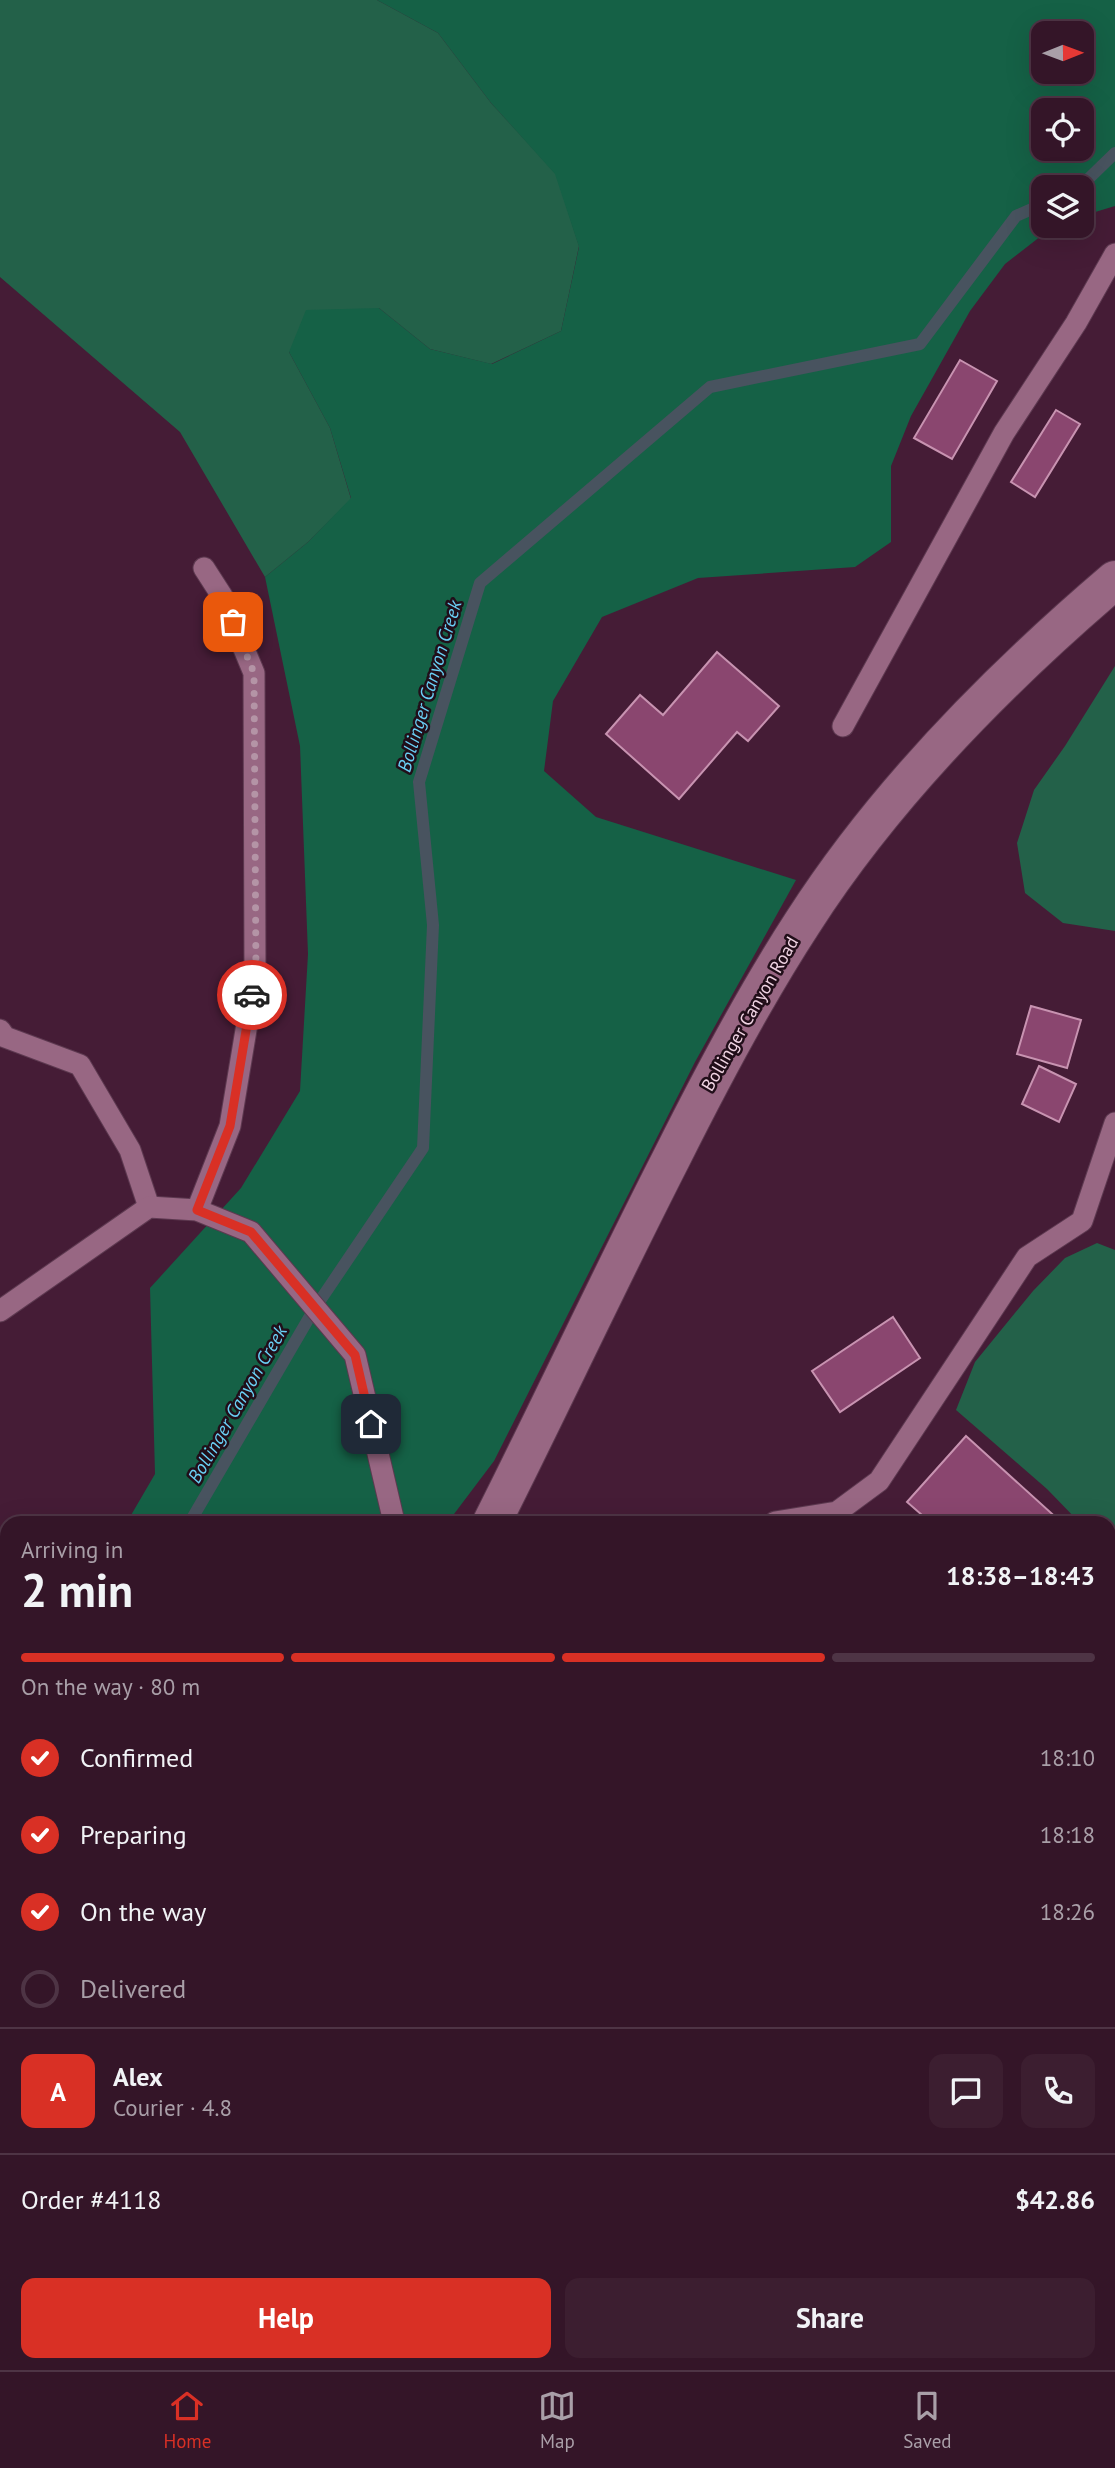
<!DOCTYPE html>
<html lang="en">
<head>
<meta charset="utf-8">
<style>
	body { margin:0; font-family:"PT Sans",sans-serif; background:#3c1e30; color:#f1f3f6; height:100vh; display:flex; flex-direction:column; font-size:26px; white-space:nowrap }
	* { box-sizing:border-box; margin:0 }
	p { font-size:23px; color:#a99fa8 }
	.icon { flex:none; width:38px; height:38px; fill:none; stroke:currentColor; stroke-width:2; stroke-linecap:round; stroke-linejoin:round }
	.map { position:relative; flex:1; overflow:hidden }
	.side { position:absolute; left:0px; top:1516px; width:1116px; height:856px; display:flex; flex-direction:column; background:#341528; border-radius:21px 21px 0 0; box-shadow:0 7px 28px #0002,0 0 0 2px #4e3445 }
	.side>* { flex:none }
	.needle { width:46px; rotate:89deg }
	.buttons { position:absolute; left:1031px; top:21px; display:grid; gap:14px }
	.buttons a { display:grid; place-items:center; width:63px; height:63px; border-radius:14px; background:#341528; box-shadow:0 7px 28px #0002,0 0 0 2px #4e3445; font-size:35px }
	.pin { position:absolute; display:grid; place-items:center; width:60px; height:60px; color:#fff; margin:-30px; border-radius:14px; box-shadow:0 4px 10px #0006 }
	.courier { position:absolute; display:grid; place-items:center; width:70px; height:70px; margin:-35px; border:5px solid #d93025; border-radius:50%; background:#fff; color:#222; box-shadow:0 2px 9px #0007 }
	.overview em { font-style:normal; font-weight:700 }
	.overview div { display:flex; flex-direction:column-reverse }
	.overview { display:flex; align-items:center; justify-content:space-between; height:119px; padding:0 21px }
	h1 { font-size:46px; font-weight:700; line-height:52px }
	.bar { display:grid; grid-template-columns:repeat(4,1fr); gap:10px 7px; align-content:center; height:84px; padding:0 21px }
	.bar i { height:9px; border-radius:5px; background:#4e3445 }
	.bar .selected { background:#d93025 }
	.bar p { grid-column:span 4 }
	.line { display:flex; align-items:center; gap:18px; padding:0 21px; border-top:2px solid #4e3445 }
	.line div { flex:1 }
	.round { display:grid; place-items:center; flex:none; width:74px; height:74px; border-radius:14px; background:#3c1e30 }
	ol { padding:0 21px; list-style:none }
	li { display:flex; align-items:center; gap:21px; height:77px }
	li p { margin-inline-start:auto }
	li .icon { padding:7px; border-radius:50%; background:#d93025; color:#fff; stroke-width:4 }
	li:last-child { color:#a99fa8 }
	li i { width:38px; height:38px; border:4px solid #4e3445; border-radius:50% }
	.button { display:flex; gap:14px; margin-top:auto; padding:14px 21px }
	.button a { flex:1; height:80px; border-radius:14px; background:#d93025; color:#fff; font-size:28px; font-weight:700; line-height:80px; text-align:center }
	.button a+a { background:#3c1e30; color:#f1f3f6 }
	.dock { display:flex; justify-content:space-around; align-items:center; height:98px; border-top:2px solid #4e3445; background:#341528; font-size:19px; color:#a99fa8 }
	.dock a { display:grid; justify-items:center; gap:4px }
	.dock .selected { color:#d93025 }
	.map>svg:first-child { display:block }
	.green { fill:#236149 }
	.forest { fill:#156146; fill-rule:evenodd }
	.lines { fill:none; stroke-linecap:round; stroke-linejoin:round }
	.stream { stroke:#48535f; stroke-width:12 }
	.building { fill:#8a466f; stroke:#c893b1; stroke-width:2 }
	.lane-casing { stroke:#5d3950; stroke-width:23 }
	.street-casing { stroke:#5d3950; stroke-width:40 }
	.lane { stroke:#986783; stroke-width:21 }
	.street { stroke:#986783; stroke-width:38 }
	.done { stroke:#b494a6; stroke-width:7; stroke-dasharray:0 12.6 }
	.route { stroke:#d93025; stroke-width:9 }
	.labels { text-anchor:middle; stroke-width:5; stroke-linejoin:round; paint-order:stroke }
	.street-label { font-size:18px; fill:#f0d4e3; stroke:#210e19 }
	.water-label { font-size:19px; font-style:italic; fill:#6ad0f5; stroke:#210e19 }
</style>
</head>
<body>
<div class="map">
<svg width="1115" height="2370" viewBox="0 0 1115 2370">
	<rect width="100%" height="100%" fill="#451c36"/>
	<g class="green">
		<polygon points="0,0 377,0 438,33 491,103 556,174 579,246 561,331 491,364 430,349 379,308 289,352 330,428 351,499 308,542 265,577 180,432 0,277"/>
		<polygon points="1115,666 1115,931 1063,923 1025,893 1017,843 1034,790 1065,746"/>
		<polygon points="1097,1243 1115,1250 1115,1559 1110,1553 1110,1522 1079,1522 1047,1489 956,1410 975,1362 1033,1291 1065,1258"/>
		<polygon points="7,2325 7,2364 724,2364 700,2370 0,2370 0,2337"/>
	</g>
	<g class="forest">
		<path d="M377,0H1115V206L1082,216V187H1043V226H1057L1050,229L1005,264L970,311L911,416L891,466V542L855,567L698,578L602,617L553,701L544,771L596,817L796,880L695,1062L494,1461L448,1522H127L155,1474L150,1288L241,1188L300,1091L308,954L300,746L265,577L308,542L351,498L330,428L289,352L306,310L379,308L430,349L492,364L561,331L579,247L555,174L491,103L438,33ZM1043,33H1082V72H1043ZM1043,110H1082V149H1043Z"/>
		<polygon points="7,1732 7,2144 0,2154 0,1744"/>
		<polygon points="1110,1732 1115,1737 1115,2370 700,2370 724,2364 1110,2364"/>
	</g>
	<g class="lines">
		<g class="stream">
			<polyline points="1080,187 1115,153"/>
			<polyline points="190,1522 313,1311 423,1148 433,925 419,782 480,583 710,387 920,344 1016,216 1043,204"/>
			<polyline points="0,1848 7,1841"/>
		</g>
	</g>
	<g class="building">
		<polygon points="960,360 997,381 952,459 914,438"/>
		<polygon points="1056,410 1080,424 1035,497 1011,482"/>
		<polygon points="717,652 779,706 748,741 737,732 679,799 606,734 640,695 663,715"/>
		<polygon points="1031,1006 1081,1020 1067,1068 1017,1054"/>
		<polygon points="1039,1066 1076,1084 1059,1122 1022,1104"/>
		<polygon points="893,1317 920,1358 840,1412 812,1371"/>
		<polygon points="966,1436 1061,1522 930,1522 907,1502"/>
	</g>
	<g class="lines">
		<defs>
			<g id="lane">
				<polyline points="843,726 1004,433 1076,323 1115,254"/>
				<polyline points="0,1030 5,1037 80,1065 130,1150 149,1207"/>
				<polyline points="197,1210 230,1126 255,976 254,673 222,596 204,568"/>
				<polyline points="0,1311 149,1207 197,1210 251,1232 355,1355 394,1522"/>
				<polyline points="775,1522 837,1512 879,1481 1027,1257 1082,1221 1115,1123"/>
				<polyline points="1110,1642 1115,1645"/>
			</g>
			<g id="street">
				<path d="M492,1522C553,1401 610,1278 672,1157C712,1077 754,997 803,922C885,794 1000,678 1115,580"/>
				<polyline points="0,2274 7,2261"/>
			</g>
		</defs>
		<use href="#lane" class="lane-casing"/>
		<use href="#street" class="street-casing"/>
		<use href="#lane" class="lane"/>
		<use href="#street" class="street"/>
	</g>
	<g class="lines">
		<polyline class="done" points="233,622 254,673 256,976 252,995"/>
		<polyline class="route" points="252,995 230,1126 197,1210 251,1232 355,1355 371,1424"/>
	</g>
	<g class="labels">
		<g class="street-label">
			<text transform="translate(750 1014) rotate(-60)" y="6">Bollinger Canyon Road</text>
		</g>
		<g class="water-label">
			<text transform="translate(429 686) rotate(-73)" y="7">Bollinger Canyon Creek</text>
			<text transform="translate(237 1404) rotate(-60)" y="7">Bollinger Canyon Creek</text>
		</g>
	</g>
</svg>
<div class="buttons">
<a><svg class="needle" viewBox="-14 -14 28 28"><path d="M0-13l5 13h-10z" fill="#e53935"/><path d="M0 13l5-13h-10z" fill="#a99fa8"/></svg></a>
<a><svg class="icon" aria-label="locate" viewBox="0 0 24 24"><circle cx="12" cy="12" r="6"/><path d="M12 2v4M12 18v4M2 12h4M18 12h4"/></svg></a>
<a><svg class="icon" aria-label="layers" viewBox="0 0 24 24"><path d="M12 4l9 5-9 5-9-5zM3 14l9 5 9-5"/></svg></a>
</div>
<div class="pin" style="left:233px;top:622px;background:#ea580c"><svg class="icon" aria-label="bag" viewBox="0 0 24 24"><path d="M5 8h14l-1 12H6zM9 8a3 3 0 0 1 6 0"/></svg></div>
<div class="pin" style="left:371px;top:1424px;background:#1f2937"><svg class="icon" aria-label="home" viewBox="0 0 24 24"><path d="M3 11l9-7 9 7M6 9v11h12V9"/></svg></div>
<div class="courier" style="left:252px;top:995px"><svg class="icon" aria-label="car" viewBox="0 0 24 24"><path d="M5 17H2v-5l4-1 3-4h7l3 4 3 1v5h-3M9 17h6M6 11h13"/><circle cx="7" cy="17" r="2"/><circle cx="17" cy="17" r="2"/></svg></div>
<section class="side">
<div class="overview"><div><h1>2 min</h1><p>Arriving in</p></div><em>18:38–18:43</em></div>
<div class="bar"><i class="selected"></i><i class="selected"></i><i class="selected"></i><i></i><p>On the way · 80 m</p></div>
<ol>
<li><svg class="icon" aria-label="check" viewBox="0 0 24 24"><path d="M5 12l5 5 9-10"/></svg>Confirmed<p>18:10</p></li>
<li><svg class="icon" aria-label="check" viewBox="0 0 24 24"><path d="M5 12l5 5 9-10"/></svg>Preparing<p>18:18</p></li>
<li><svg class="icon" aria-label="check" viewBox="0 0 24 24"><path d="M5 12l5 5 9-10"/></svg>On the way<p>18:26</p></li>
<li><i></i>Delivered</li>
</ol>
<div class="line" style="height:126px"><b class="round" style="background:#d93025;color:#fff">A</b><div><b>Alex</b><p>Courier · 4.8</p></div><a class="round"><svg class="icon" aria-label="chat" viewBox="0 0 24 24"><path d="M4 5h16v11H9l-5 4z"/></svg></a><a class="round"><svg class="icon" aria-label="phone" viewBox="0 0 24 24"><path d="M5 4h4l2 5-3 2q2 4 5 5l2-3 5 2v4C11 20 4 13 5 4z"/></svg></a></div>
<div class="line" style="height:91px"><div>Order #4118</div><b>$42.86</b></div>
<div class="button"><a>Help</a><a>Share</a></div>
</section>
</div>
<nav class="dock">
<a class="selected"><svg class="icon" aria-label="home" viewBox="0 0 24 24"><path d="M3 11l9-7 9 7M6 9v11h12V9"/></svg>Home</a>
<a><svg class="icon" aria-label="map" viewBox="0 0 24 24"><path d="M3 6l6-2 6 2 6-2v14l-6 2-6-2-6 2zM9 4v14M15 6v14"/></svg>Map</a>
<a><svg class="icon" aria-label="saved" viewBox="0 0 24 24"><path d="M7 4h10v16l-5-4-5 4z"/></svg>Saved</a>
</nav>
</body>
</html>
